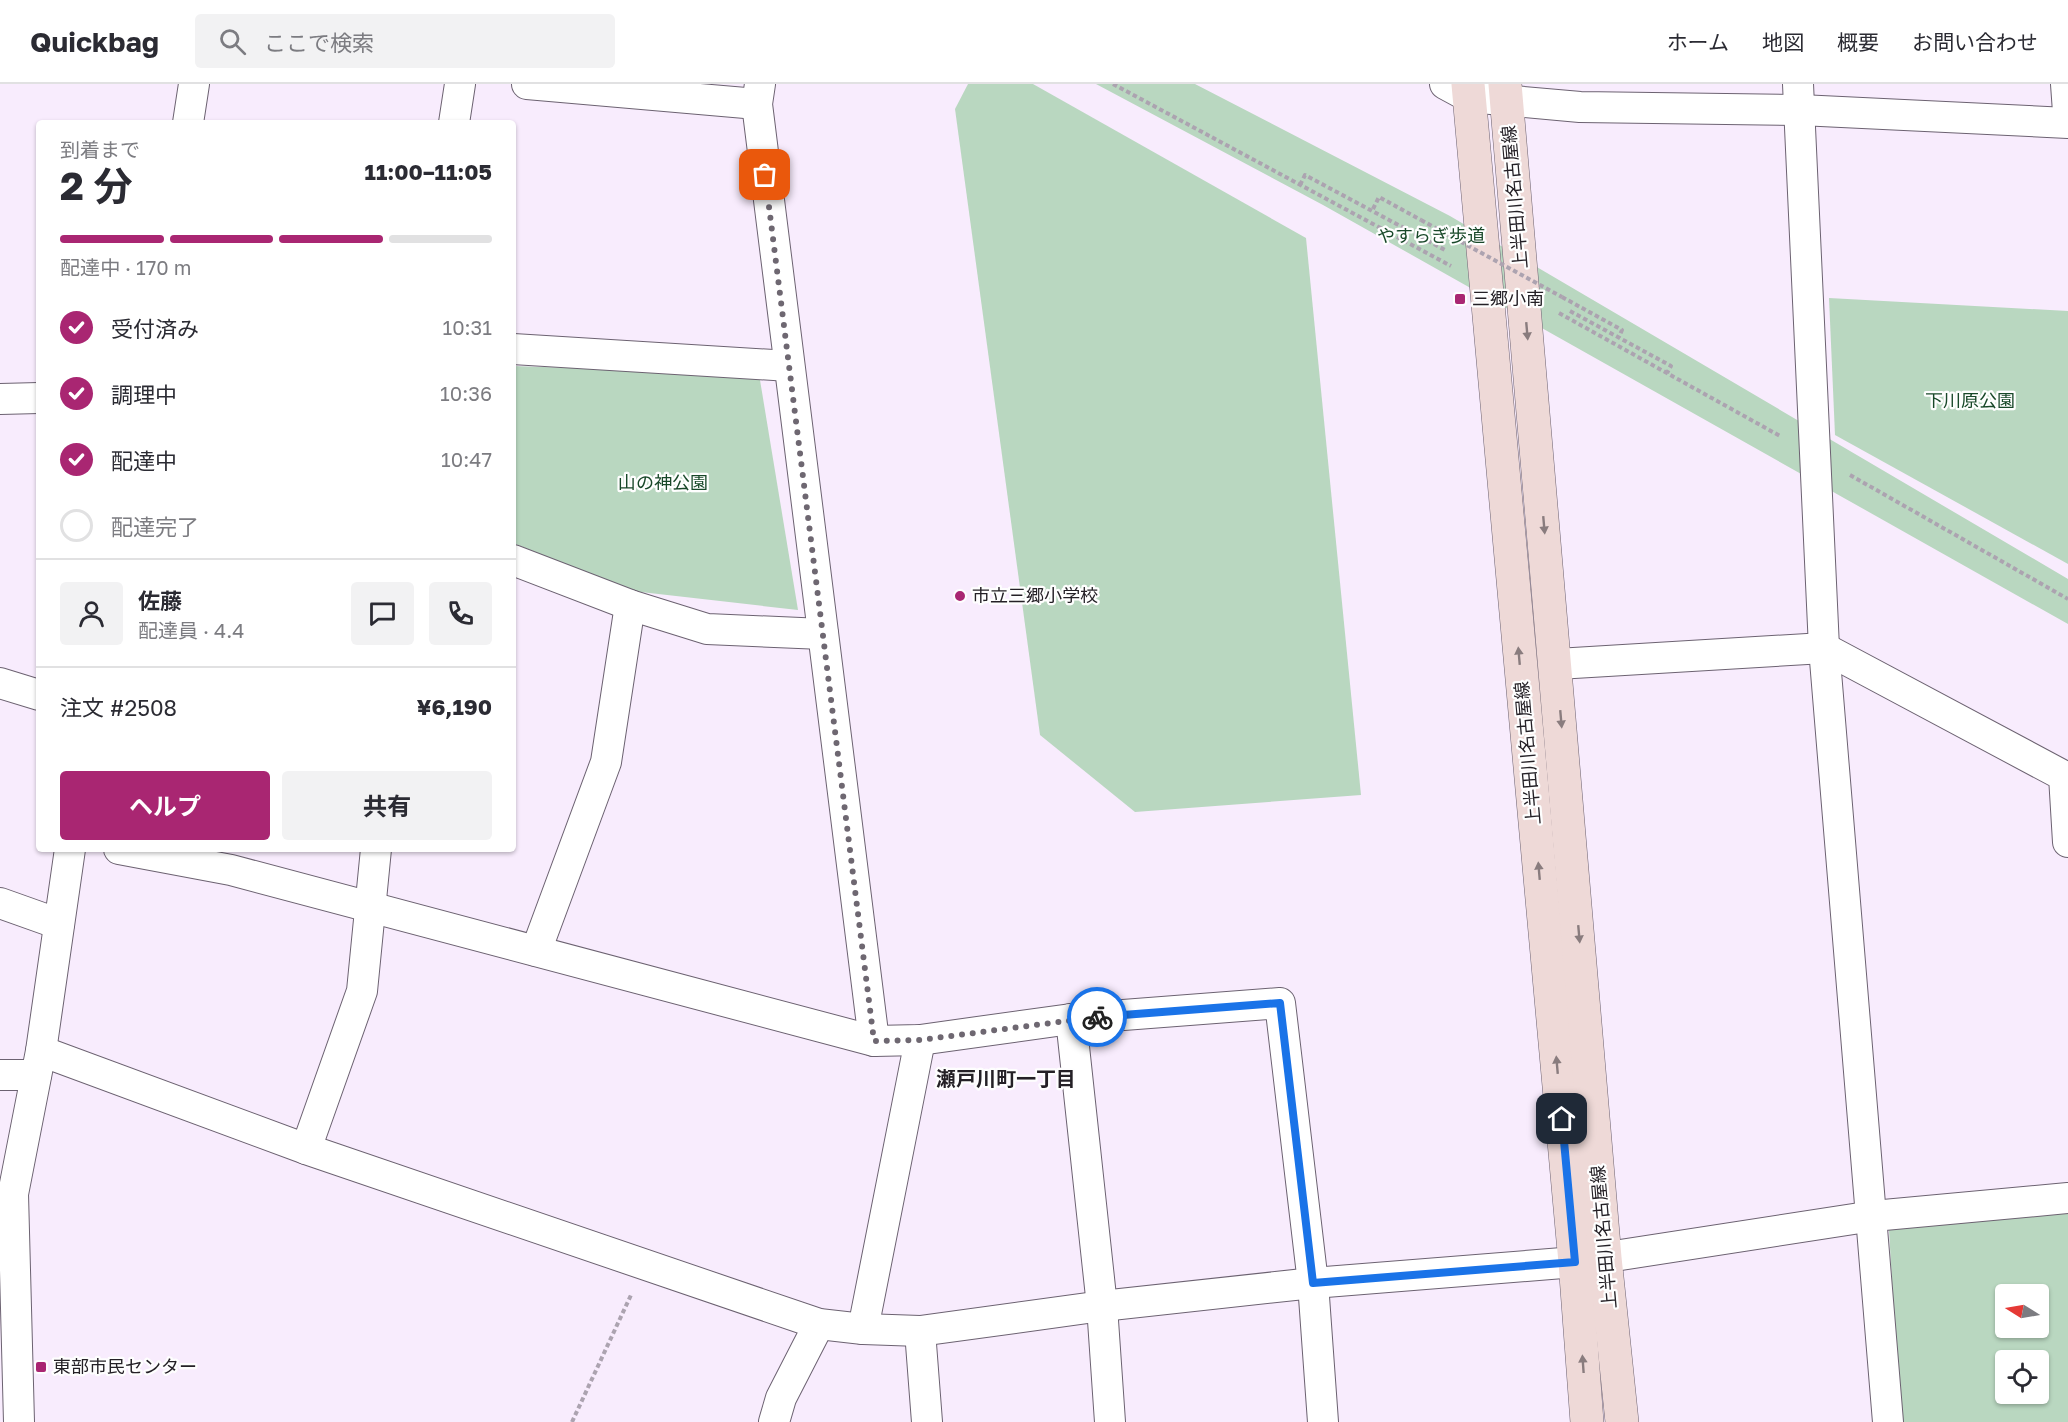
<!DOCTYPE html>
<html lang="ja">
<head>
<meta charset="utf-8">
<style>
	body { margin:0; font-family:"Golos Text","Noto Sans JP",sans-serif; background:#f2f2f3; color:#2b2b33; height:100vh; display:flex; flex-direction:column; font-size:22px; white-space:nowrap }
	* { box-sizing:border-box; margin:0 }
	p { font-size:20px; color:#7c7c81 }
	.icon { flex:none; width:33px; height:33px; fill:none; stroke:currentColor; stroke-width:2; stroke-linecap:round; stroke-linejoin:round }
	.map { position:relative; flex:1; overflow:hidden }
	.drawer { position:absolute; left:36px; top:36px; width:480px; height:732px; display:flex; flex-direction:column; background:#fff; border-radius:6px; box-shadow:0 2px 4px #0004 }
	.drawer>* { flex:none }
	.needle { width:39px; rotate:281deg }
	.buttons { position:absolute; left:1995px; top:1200px; display:grid; gap:12px }
	.buttons a { display:grid; place-items:center; width:54px; height:54px; border-radius:6px; background:#fff; box-shadow:0 2px 4px #0004; font-size:30px }
	.pin { position:absolute; display:grid; place-items:center; width:51px; height:51px; color:#fff; margin:-26px; border-radius:12px; box-shadow:0 3px 9px #0006 }
	.courier { position:absolute; display:grid; place-items:center; width:60px; height:60px; margin:-30px; border:4px solid #1a73e8; border-radius:50%; background:#fff; color:#222; box-shadow:0 2px 8px #0007 }
	.headline em { font-style:normal; font-weight:700 }
	.headline div { display:flex; flex-direction:column-reverse }
	.headline { display:flex; align-items:center; justify-content:space-between; height:102px; padding:0 24px }
	h1 { font-size:39px; font-weight:700; line-height:45px }
	.bar { display:grid; grid-template-columns:repeat(4,1fr); gap:9px 6px; align-content:center; height:72px; padding:0 24px }
	.bar i { height:8px; border-radius:4px; background:#e1e1e2 }
	.bar .on { background:#a92672 }
	.bar p { grid-column:span 4 }
	.line { display:flex; align-items:center; gap:15px; padding:0 24px; border-top:2px solid #e1e1e2 }
	.line div { flex:1 }
	.round { display:grid; place-items:center; flex:none; width:63px; height:63px; border-radius:6px; background:#f2f2f3 }
	ol { padding:0 24px; list-style:none }
	li { display:flex; align-items:center; gap:18px; height:66px }
	li p { margin-inline-start:auto }
	li .icon { padding:6px; border-radius:50%; background:#a92672; color:#fff; stroke-width:4 }
	li:last-child { color:#7c7c81 }
	li i { width:33px; height:33px; border:3px solid #e1e1e2; border-radius:50% }
	.cta { display:flex; gap:12px; margin-top:auto; padding:12px 24px }
	.cta a { flex:1; height:69px; border-radius:6px; background:#a92672; color:#fff; font-size:24px; font-weight:700; line-height:69px; text-align:center }
	.cta a+a { background:#f2f2f3; color:#2b2b33 }
	header { display:flex; align-items:center; gap:36px; box-sizing:border-box; height:84px; padding:0 30px; background:#fff; border-bottom:2px solid #e1e1e2 }
	header strong { font-size:28px }
	nav { display:flex; gap:33px; margin-inline-start:auto; font-size:21px }
	.search { width:420px; height:54px; background:#f2f2f3; display:flex; align-items:center; gap:15px; box-sizing:border-box; padding:0 21px; border-radius:6px; color:#7c7c81; font-size:22px }
	.map>svg:first-child { display:block }
	.green { fill:#b9d7c0; fill-rule:evenodd }
	.lines { fill:none; stroke-linecap:round; stroke-linejoin:round }
	.street-casing { stroke:#6c6271; stroke-width:32 }
	.secondary-casing { stroke:#6c6271; stroke-width:34 }
	.path { stroke:#aca3b0; stroke-width:4; stroke-dasharray:4.5 3; stroke-linecap:butt }
	.street { stroke:#fff; stroke-width:30 }
	.secondary { stroke:#eed9d7; stroke-width:33 }
	.path-bridge { stroke:#aca3b0; stroke-width:4; stroke-dasharray:4.5 3; stroke-linecap:butt }
	.oneway { fill:#897c7e }
	.done { stroke:#6e6771; stroke-width:6; stroke-dasharray:0 10.8 }
	.route { stroke:#1a73e8; stroke-width:8 }
	.poi-dot { fill:#a92672; stroke:#fefefe; stroke-width:2 }
	.labels { text-anchor:middle; stroke-width:4.5; stroke-linejoin:round; paint-order:stroke }
	.street-label { font-size:18px; fill:#242026; stroke:#fefefe }
	.park-label { font-size:18px; fill:#184829; stroke:#fefefe }
	.poi-label { font-size:18px; fill:#242026; stroke:#fefefe; text-anchor:start }
	.neighbourhood-label { font-size:20px; font-weight:bold; fill:#242026; stroke:#fefefe }
</style>
</head>
<body>
<header>
<strong>Quickbag</strong>
<div class="search"><svg class="icon" aria-label="search" viewBox="0 0 24 24"><circle cx="10" cy="10" r="6"/><path d="M15 15l6 6"/></svg>ここで検索</div>
<nav><a>ホーム</a><a>地図</a><a>概要</a><a>お問い合わせ</a></nav>
</header>
<div class="map">
<svg width="2068" height="1338" viewBox="0 0 2068 1338">
	<rect width="100%" height="100%" fill="#f8ecfd"/>
	<g class="green">
		<polygon points="968,0 1033,0 1306,154 1361,711 1135,728 1040,651 955,25"/>
		<polygon points="1096,0 1195,0 1450,132 2068,495 2068,540 1323,121"/>
		<polygon points="1829,214 2068,227 2068,480 1835,351"/>
		<polygon points="513,282 759,290 798,526 632,507 513,459"/>
		<path d="M2068,1128V1338H1900L1889,1146ZM2006,1210H2038V1244H2006ZM2006,1276H2038V1310H2006Z"/>
	</g>
	<g class="lines">
		<defs>
			<g id="street">
				<polyline points="527,0 757,20"/>
				<polyline points="760,0 757,20 874,957"/>
				<polyline points="1445,0 1469,13 1580,23 1800,26 2068,39"/>
				<polyline points="1798,0 1824,564 1888,1338"/>
				<polyline points="2066,0 2068,28"/>
				<polyline points="188,39 194,0"/>
				<polyline points="454,39 460,0"/>
				<polyline points="513,265 789,282"/>
				<polyline points="0,315 39,314"/>
				<polyline points="513,476 630,521 707,545 823,550"/>
				<polyline points="1557,580 1824,564 2064,692 2068,758"/>
				<polyline points="0,599 39,611"/>
				<polyline points="119,765 231,786 874,957 920,956 1071,935 1280,919 1313,1199 1323,1338"/>
				<polyline points="0,819 59,840"/>
				<polyline points="536,867 606,678 630,521"/>
				<polyline points="1071,935 1102,1222 1110,1338"/>
				<polyline points="41,967 306,1065 819,1240 863,1245 920,1247 1102,1222 1313,1199 1575,1178 1873,1132 2068,1114"/>
				<polyline points="0,991 36,991"/>
				<polyline points="306,1065 362,907 376,765"/>
				<polyline points="863,1245 920,956"/>
				<polyline points="920,1247 927,1338"/>
				<polyline points="19,1338 13,1110 41,967 70,765"/>
				<polyline points="774,1338 781,1314 819,1240"/>
			</g>
			<g id="secondary">
				<polyline points="1468,0 1575,1178 1587,1338"/>
				<polyline points="1505,0 1605,1174 1622,1338"/>
			</g>
		</defs>
		<use href="#street" class="street-casing"/>
		<use href="#secondary" class="secondary-casing"/>
		<g class="path">
			<polyline points="1113,0 1451,182"/>
			<polyline points="1300,101 1305,91 1445,166"/>
			<polyline points="1373,125 1379,113 1421,136"/>
			<polyline points="1562,213 1622,246 1619,253"/>
			<polyline points="1570,227 1671,282 1667,289"/>
			<polyline points="1559,229 1780,352"/>
			<polyline points="1850,391 2068,515"/>
			<polyline points="572,1338 631,1211"/>
		</g>
		<use href="#street" class="street"/>
		<use href="#secondary" class="secondary"/>
		<polyline class="path-bridge" points="1421,136 1562,213"/>
	</g>
	<defs><path id="oneway-solid" d="M-6-.8H1V-3.2L6.5 0L1 3.2V.8H-6Z" transform="scale(1.5)"/></defs>
	<g class="oneway">
		<use href="#oneway-solid" transform="translate(1527 247) rotate(85)"/>
		<use href="#oneway-solid" transform="translate(1544 441) rotate(85)"/>
		<use href="#oneway-solid" transform="translate(1519 572) rotate(-95)"/>
		<use href="#oneway-solid" transform="translate(1561 635) rotate(85)"/>
		<use href="#oneway-solid" transform="translate(1539 787) rotate(-95)"/>
		<use href="#oneway-solid" transform="translate(1579 850) rotate(85)"/>
		<use href="#oneway-solid" transform="translate(1557 981) rotate(-95)"/>
		<use href="#oneway-solid" transform="translate(1583 1280) rotate(-94)"/>
	</g>
	<g class="lines">
		<polyline class="done" points="765,91 874,957 920,956 1097,933"/>
		<polyline class="route" points="1097,933 1280,919 1313,1199 1575,1178 1562,1035"/>
	</g>
	<g class="poi-dot">
		<rect x="1454" y="209" width="12" height="12" rx="3"/>
		<circle cx="960" cy="512" r="6"/>
		<rect x="35" y="1277" width="12" height="12" rx="3"/>
	</g>
	<g class="labels">
		<g class="street-label">
			<text transform="translate(1515 113) rotate(-95)" y="6">上半田川名古屋線</text>
			<text transform="translate(1528 669) rotate(-95)" y="6">上半田川名古屋線</text>
			<text transform="translate(1604 1153) rotate(-95)" y="6">上半田川名古屋線</text>
		</g>
		<g class="park-label">
			<text x="1431" y="158">やすらぎ歩道</text>
			<text x="1970" y="323">下川原公園</text>
			<text x="663" y="405">山の神公園</text>
		</g>
		<g class="poi-label">
			<text x="1472" y="221">三郷小南</text>
			<text x="972" y="518">市立三郷小学校</text>
			<text x="53" y="1289">東部市民センター</text>
		</g>
		<g class="neighbourhood-label">
			<text x="1006" y="1002">瀬戸川町一丁目</text>
		</g>
	</g>
</svg>
<div class="buttons">
<a><svg class="needle" viewBox="-14 -14 28 28"><path d="M0-13l5 13h-10z" fill="#e53935"/><path d="M0 13l5-13h-10z" fill="#7c7c81"/></svg></a>
<a><svg class="icon" aria-label="locate" viewBox="0 0 24 24"><circle cx="12" cy="12" r="6"/><path d="M12 2v4M12 18v4M2 12h4M18 12h4"/></svg></a>
</div>
<div class="pin" style="left:765px;top:91px;background:#ea580c"><svg class="icon" aria-label="bag" viewBox="0 0 24 24"><path d="M5 8h14l-1 12H6zM9 8a3 3 0 0 1 6 0"/></svg></div>
<div class="pin" style="left:1562px;top:1035px;background:#1f2937"><svg class="icon" aria-label="home" viewBox="0 0 24 24"><path d="M3 11l9-7 9 7M6 9v11h12V9"/></svg></div>
<div class="courier" style="left:1097px;top:933px"><svg class="icon" aria-label="bike" viewBox="0 0 24 24"><circle cx="6" cy="16" r="4"/><circle cx="18" cy="16" r="4"/><path d="M6 16l4-8h5l3 8M10 8l3 8H6M13 5h3"/></svg></div>
<section class="drawer">
<div class="headline"><div><h1>2 分</h1><p>到着まで</p></div><em>11:00–11:05</em></div>
<div class="bar"><i class="on"></i><i class="on"></i><i class="on"></i><i></i><p>配達中 · 170 m</p></div>
<ol>
<li><svg class="icon" aria-label="check" viewBox="0 0 24 24"><path d="M5 12l5 5 9-10"/></svg>受付済み<p>10:31</p></li>
<li><svg class="icon" aria-label="check" viewBox="0 0 24 24"><path d="M5 12l5 5 9-10"/></svg>調理中<p>10:36</p></li>
<li><svg class="icon" aria-label="check" viewBox="0 0 24 24"><path d="M5 12l5 5 9-10"/></svg>配達中<p>10:47</p></li>
<li><i></i>配達完了</li>
</ol>
<div class="line" style="height:108px"><a class="round"><svg class="icon" aria-label="person" viewBox="0 0 24 24"><circle cx="12" cy="8" r="4"/><path d="M4 21q1-7 8-7t8 7"/></svg></a><div><b>佐藤</b><p>配達員 · 4.4</p></div><a class="round"><svg class="icon" aria-label="chat" viewBox="0 0 24 24"><path d="M4 5h16v11H9l-5 4z"/></svg></a><a class="round"><svg class="icon" aria-label="phone" viewBox="0 0 24 24"><path d="M5 4h4l2 5-3 2q2 4 5 5l2-3 5 2v4C11 20 4 13 5 4z"/></svg></a></div>
<div class="line" style="height:78px"><div>注文 #2508</div><b>¥6,190</b></div>
<div class="cta"><a>ヘルプ</a><a>共有</a></div>
</section>
</div>
</body>
</html>
